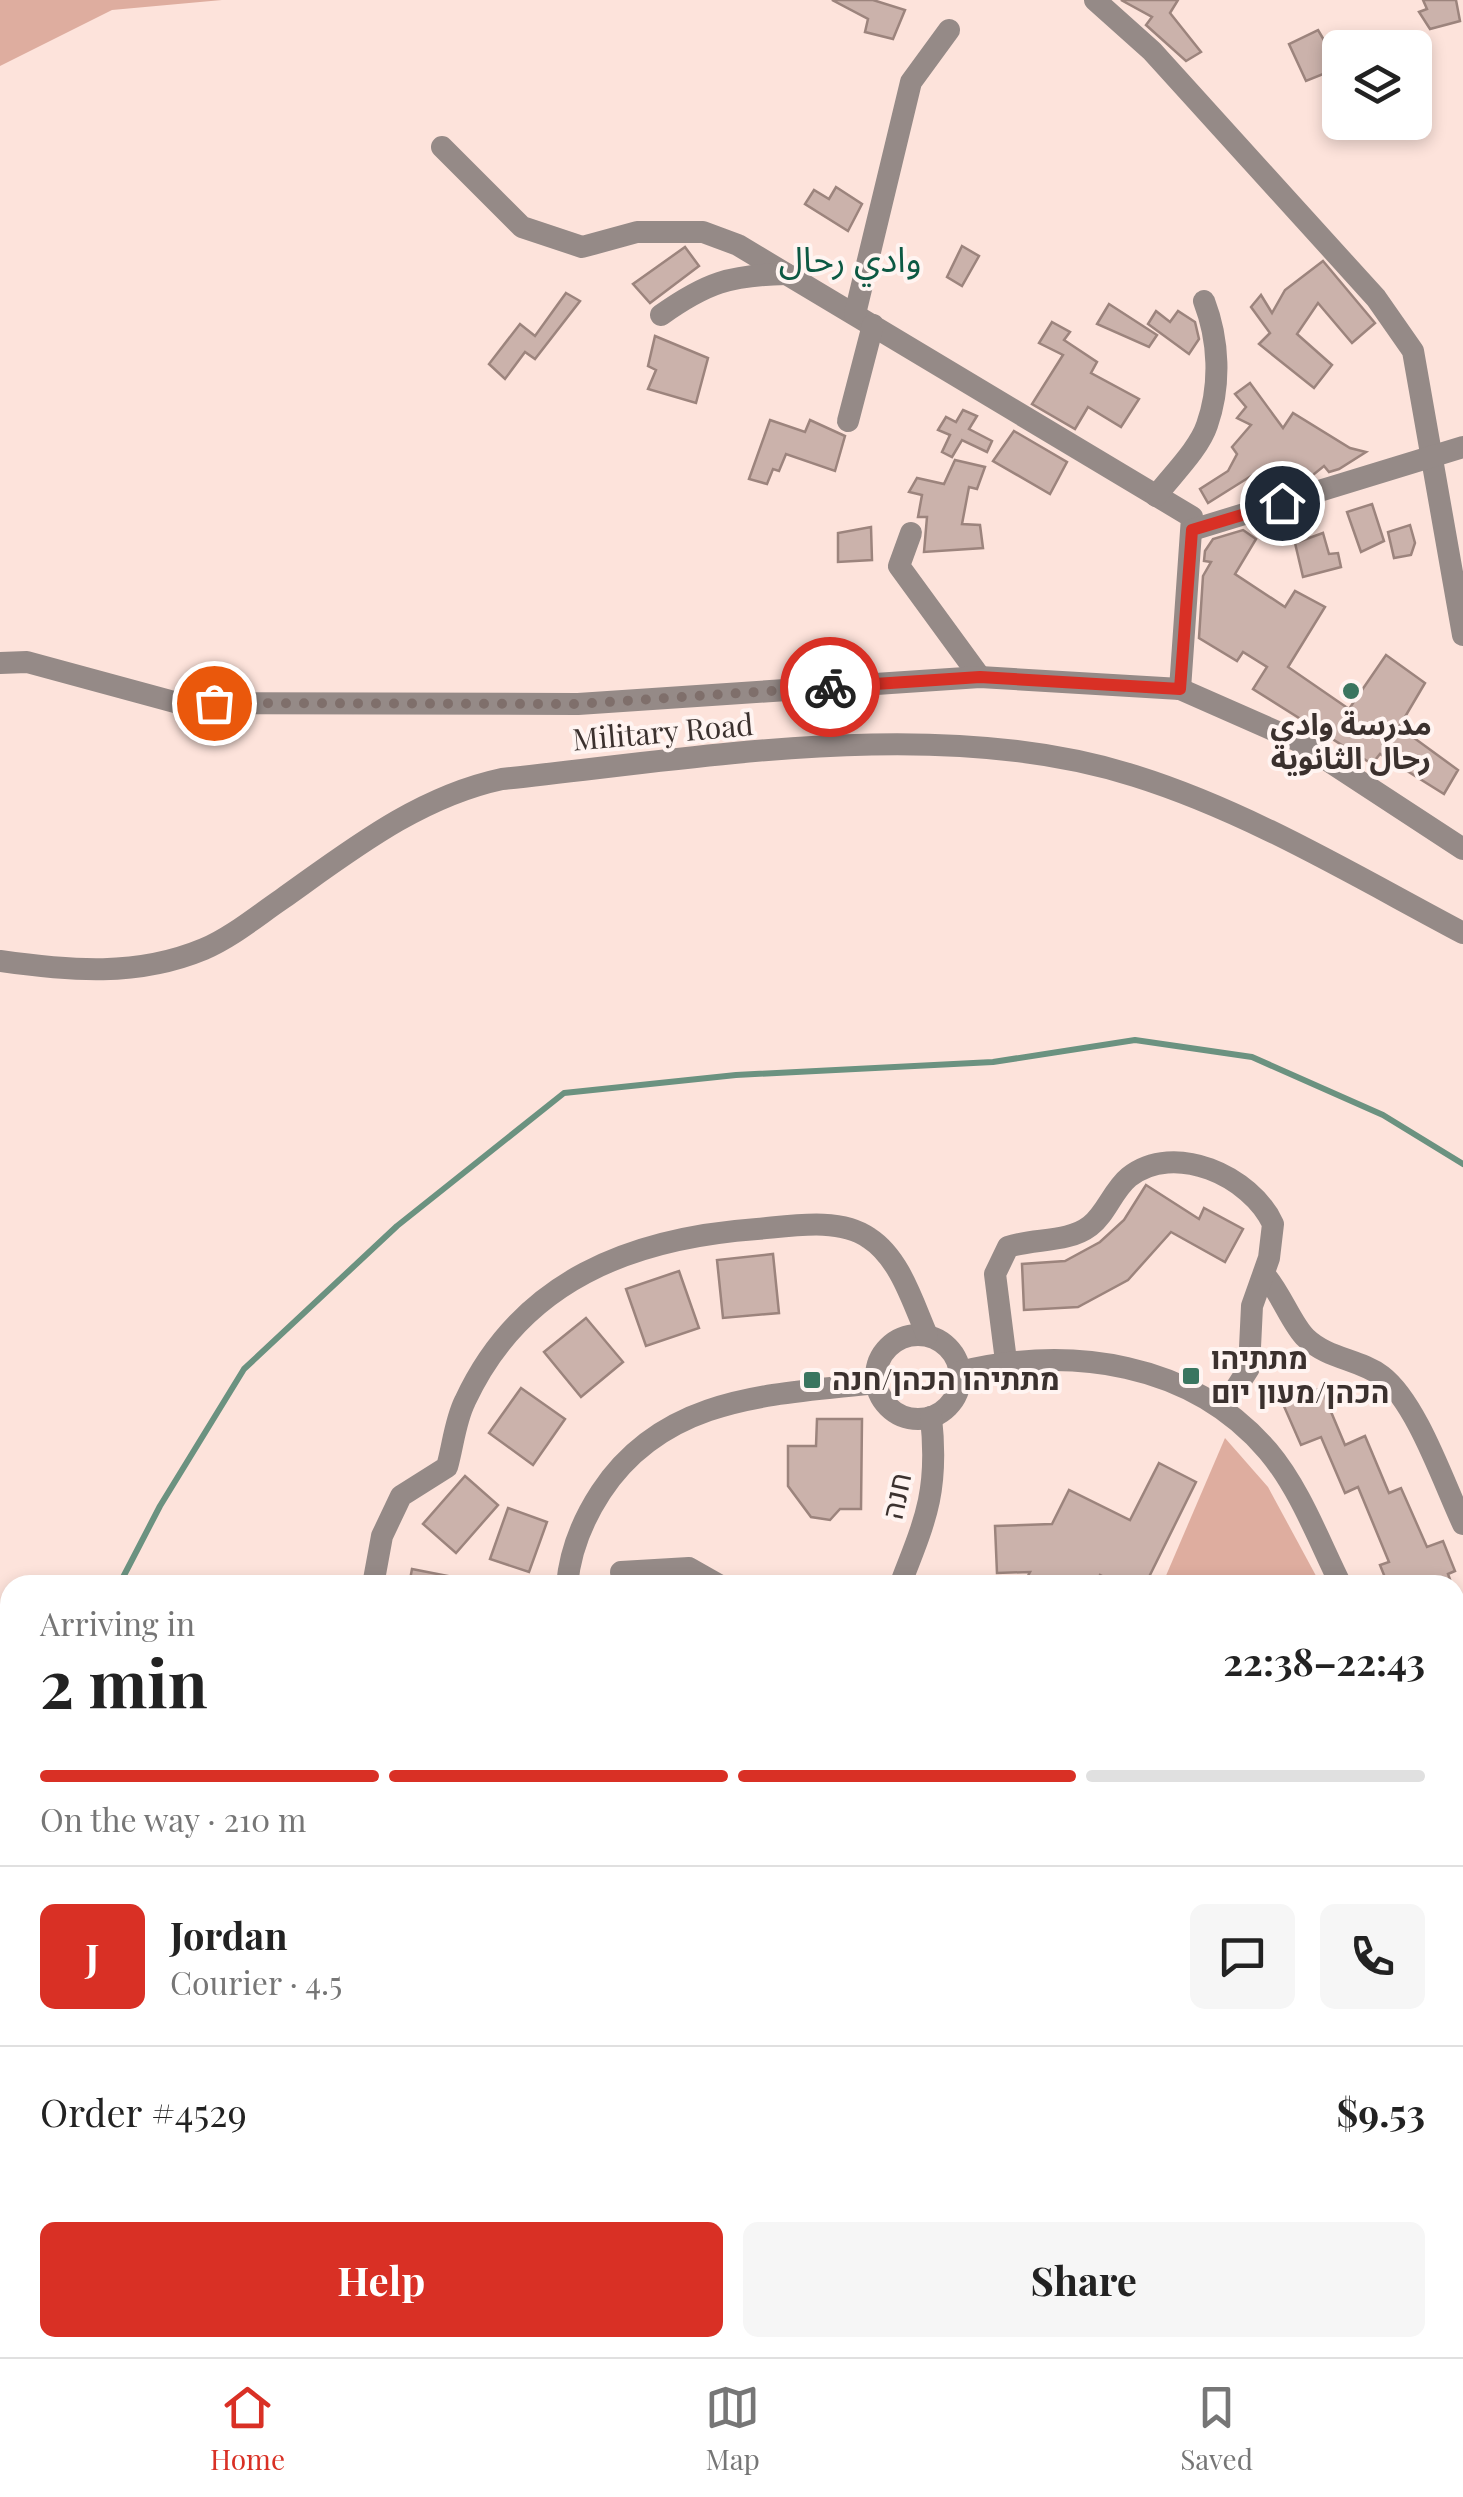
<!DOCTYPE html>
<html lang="en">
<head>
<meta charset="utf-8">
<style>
	body { margin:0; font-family:"Playfair Display","Noto Sans Arabic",Heebo,serif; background:#f6f6f6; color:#222; height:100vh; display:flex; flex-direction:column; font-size:38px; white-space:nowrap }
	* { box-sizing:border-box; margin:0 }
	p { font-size:32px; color:#767676 }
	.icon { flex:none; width:55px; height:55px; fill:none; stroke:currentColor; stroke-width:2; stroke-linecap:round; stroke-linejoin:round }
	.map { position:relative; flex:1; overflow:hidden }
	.sheet { position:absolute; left:0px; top:1575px; width:1465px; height:782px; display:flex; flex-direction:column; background:#fff; border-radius:30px 30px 0 0; box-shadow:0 5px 15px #0003 }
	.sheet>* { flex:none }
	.fabs { position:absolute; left:1322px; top:30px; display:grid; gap:20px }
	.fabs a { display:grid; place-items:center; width:110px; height:110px; border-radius:15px; background:#fff; box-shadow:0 5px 15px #0003; font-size:50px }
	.pin { position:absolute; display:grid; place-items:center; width:85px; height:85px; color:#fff; margin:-42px; border:5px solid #fff; border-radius:50%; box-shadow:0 2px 10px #0007 }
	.courier { position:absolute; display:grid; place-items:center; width:100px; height:100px; margin:-50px; border:8px solid #d93025; border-radius:50%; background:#fff; color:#222; box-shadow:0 2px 12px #0007 }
	.headline em { font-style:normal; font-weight:700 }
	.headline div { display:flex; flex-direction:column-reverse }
	.headline { display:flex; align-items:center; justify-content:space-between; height:170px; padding:0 40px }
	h1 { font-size:65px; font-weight:700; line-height:75px }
	.bar { display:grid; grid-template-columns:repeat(4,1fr); gap:15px 10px; align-content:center; height:120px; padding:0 40px }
	.bar i { height:12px; border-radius:8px; background:#e0e0e0 }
	.bar .selected { background:#d93025 }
	.bar p { grid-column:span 4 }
	.line { display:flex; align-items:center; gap:25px; padding:0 40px; border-top:2px solid #e0e0e0 }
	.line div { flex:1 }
	.round { display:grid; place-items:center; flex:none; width:105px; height:105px; border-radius:15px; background:#f6f6f6 }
	.cta { display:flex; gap:20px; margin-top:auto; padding:20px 40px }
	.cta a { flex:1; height:115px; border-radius:15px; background:#d93025; color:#fff; font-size:40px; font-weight:700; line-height:115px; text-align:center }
	.cta a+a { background:#f6f6f6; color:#222 }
	.tab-bar { display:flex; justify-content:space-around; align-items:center; height:140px; border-top:2px solid #e0e0e0; background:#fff; font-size:28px; color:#767676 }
	.tab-bar a { display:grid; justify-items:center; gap:5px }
	.tab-bar .selected { color:#d93025 }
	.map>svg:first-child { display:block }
	.green { fill:#dead9f }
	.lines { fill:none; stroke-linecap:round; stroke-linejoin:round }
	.stream { stroke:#6b9280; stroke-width:6 }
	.building { fill:#cbb2ab; stroke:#9c847d; stroke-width:2.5 }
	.minor { stroke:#958a87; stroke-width:22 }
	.done { stroke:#7f6f6b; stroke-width:10; stroke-dasharray:0 18 }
	.route { stroke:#d93025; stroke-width:12 }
	.poi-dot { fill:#3a755f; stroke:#fff4f1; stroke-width:4 }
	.labels { text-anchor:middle; stroke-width:8; stroke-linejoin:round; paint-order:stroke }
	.poi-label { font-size:30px; font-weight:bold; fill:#3b312e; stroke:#fff4f1; text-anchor:start }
	.street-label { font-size:30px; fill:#3b312e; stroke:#fff4f1 }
	.quarter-label { font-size:35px; fill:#0c5943; stroke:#fff4f1 }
</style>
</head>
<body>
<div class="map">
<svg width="1463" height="2357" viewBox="0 0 1463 2357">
	<rect width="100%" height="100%" fill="#fde3db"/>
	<g class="green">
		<polygon points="0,0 222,0 112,10 0,66"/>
		<polygon points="1225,1438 1268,1487 1321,1585 1162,1585"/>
		<polygon points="1463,1825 1463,2027 1455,2031 1455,1828"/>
		<polygon points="21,2348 92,2348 92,2357 18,2357"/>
		<polygon points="881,2348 967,2348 966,2357 884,2357"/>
		<polygon points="1138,2348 1356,2348 1339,2357 1140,2357"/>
	</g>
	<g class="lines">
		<g class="stream">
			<polyline points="119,1585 160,1506 244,1369 397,1226 564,1093 736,1075 993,1062 1135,1040 1252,1057 1383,1115 1463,1164"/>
			<polyline points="0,1753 10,1745"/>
		</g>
	</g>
	<g class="building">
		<polygon points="832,0 873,0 905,10 893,39 865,32 868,19"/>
		<polygon points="1121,0 1178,0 1170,13 1201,52 1186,61 1146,25 1152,17"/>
		<polygon points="1423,0 1456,0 1460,21 1430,29 1419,12 1427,9"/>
		<polygon points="1318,30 1340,67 1340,86 1328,72 1306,81 1289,44"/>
		<polygon points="836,187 862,204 848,231 805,204 814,190 829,199"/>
		<polygon points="962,246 979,256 962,286 947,277"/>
		<polygon points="685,247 699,266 650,303 633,284"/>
		<polygon points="1323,261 1375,323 1352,343 1318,303 1297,334 1332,365 1314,388 1259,344 1270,333 1251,307 1261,295 1272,313 1285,290"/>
		<polygon points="566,293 580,301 535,359 525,352 505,379 489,364 520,324 535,336"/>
		<polygon points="1109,304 1157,335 1149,347 1097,324"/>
		<polygon points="1156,311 1170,322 1178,311 1195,322 1199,339 1189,354 1148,324"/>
		<polygon points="1052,322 1070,332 1064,340 1097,362 1091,373 1139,399 1121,427 1088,407 1075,429 1032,404 1063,355 1039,343"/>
		<polygon points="655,336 708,358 696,403 648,389 656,370 648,366"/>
		<polygon points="1250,383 1283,428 1293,413 1350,448 1366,452 1339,469 1329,472 1324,466 1308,479 1276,489 1259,471 1208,503 1200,489 1228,471 1237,454 1232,447 1251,425 1237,418 1246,407 1235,394"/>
		<polygon points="963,410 977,416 969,429 992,441 987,452 962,440 952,457 942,452 950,435 938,430 946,417 956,422"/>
		<polygon points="770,420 805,432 810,420 845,436 835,471 786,454 779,471 773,469 767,484 749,479"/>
		<polygon points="1014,431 1067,462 1050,494 993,461"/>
		<polygon points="955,460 985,467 977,489 969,487 962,524 980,525 983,548 924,552 927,517 918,517 922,495 909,492 917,478 944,484"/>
		<polygon points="1372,504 1384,541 1361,552 1347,512"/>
		<polygon points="1410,525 1415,543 1411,555 1394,558 1388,532"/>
		<polygon points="871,527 872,560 838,562 838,533"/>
		<polygon points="1243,530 1256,539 1235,574 1285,607 1295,591 1325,607 1288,667 1349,709 1386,655 1425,683 1399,727 1458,770 1444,794 1380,754 1372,764 1253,689 1267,667 1243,652 1237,661 1199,638 1203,576 1211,562 1204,561 1205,551 1213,539"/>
		<polygon points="1323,533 1329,554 1338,553 1341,567 1303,577 1295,543"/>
		<polygon points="1146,1185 1199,1219 1204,1208 1243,1229 1225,1262 1171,1232 1128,1280 1078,1307 1024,1310 1022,1264 1065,1261 1100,1242 1124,1220"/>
		<polygon points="773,1254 779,1313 723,1318 717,1260"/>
		<polygon points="679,1271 699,1328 646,1346 626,1289"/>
		<polygon points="586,1318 623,1362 581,1397 544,1352"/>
		<polygon points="521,1388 565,1419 533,1465 489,1433"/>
		<polygon points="1321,1388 1345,1445 1365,1436 1389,1493 1401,1488 1427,1547 1443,1541 1455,1571 1448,1574 1452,1585 1388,1585 1380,1565 1389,1562 1358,1487 1345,1493 1321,1437 1301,1445 1283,1404"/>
		<polygon points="817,1419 862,1419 861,1509 840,1509 830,1520 811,1517 788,1486 788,1446 816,1446"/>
		<polygon points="1159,1463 1196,1482 1145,1585 1119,1585 1100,1575 1095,1585 1023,1585 1030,1572 997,1573 995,1526 1052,1524 1069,1490 1130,1520"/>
		<polygon points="465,1476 498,1505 456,1553 423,1524"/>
		<polygon points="508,1508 547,1522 529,1572 490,1559"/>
		<polygon points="412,1569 458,1578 457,1585 409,1585"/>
	</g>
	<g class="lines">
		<g class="minor">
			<polyline points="1095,0 1152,51 1376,298 1413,351 1463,635"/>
			<polyline points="442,147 522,227 582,247 637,232 703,232 738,245 1192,517 1180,689"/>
			<polyline points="855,314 911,82 949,30"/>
			<path d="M661,315C706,283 730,275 786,274"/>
			<polyline points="848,421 873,325"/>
			<path d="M1156,496C1172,475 1199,449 1207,425C1221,385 1219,340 1204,301"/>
			<polyline points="1192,530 1463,447"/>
			<polyline points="911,533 899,566 980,677"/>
			<polyline points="0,663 27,662 178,703 578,704 980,677 1180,689 1298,741 1463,849"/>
			<path d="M0,961C70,971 137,977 204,949C232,937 257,916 282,899C351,850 418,797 502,779C703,758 940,714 1135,776C1250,812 1357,877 1463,933"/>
			<path d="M1264,1274C1281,1293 1292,1325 1306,1338C1328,1359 1359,1359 1382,1376C1417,1403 1444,1484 1463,1524"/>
			<circle cx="918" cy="1377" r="42"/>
			<path d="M1006,1361L995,1274L1008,1247C1034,1238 1068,1243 1090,1226C1106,1214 1113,1190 1129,1177C1174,1141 1251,1176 1273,1224L1269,1258L1252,1306L1249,1368L1224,1407"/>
			<path d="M960,1372C1070,1345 1192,1362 1268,1451C1300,1489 1319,1541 1341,1585"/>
			<polyline points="621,1572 689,1568 719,1585"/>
			<path d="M373,1585L382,1536L401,1496L447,1467C453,1446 455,1421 465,1401C521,1280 632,1238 757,1229C791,1226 840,1217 869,1238C900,1258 913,1303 927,1335"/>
			<path d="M567,1585C570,1551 582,1521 601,1492C665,1395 772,1395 876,1383"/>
			<path d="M900,1585C926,1519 939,1490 931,1417"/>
			<polyline points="1455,1677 1463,1675"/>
			<polyline points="0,1983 10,1982"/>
			<polyline points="0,2068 10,2065"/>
			<polyline points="1455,2194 1463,2191"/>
			<polyline points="0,2195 10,2188"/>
			<polyline points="1455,2316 1463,2311"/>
			<polyline points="0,2344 10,2323"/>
			<polyline points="303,2348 329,2357"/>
			<polyline points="497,2357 523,2348"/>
			<polyline points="992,2357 992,2348"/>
			<polyline points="1385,2357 1401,2348"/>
		</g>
	</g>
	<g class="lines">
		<polyline class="done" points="214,703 578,704 830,687"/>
		<polyline class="route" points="830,687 980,677 1180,689 1192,530 1282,503"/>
	</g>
	<g class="poi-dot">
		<circle cx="1351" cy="691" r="10"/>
		<rect x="1181" y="1366" width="20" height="20" rx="5"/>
		<rect x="802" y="1370" width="20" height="20" rx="5"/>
	</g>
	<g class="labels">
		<g class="poi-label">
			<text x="1351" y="735" text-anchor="middle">مدرسة وادي<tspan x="1351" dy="34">رحال الثانوية</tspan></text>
			<text x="1211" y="1369">מתתיהו<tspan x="1211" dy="34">הכהן/מעון יום</tspan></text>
			<text x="832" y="1390">מתתיהו הכהן/חנה</text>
		</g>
		<g class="street-label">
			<text transform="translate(663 733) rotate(-5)" y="10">Military Road</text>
			<text transform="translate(897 1496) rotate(-78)" y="10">חנה</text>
		</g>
		<g class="quarter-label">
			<text x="850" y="272">وادي رحال</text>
		</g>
	</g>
</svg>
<div class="fabs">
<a><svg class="icon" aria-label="layers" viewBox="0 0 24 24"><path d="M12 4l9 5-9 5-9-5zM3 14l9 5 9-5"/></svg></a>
</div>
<div class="pin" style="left:214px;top:703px;background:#ea580c"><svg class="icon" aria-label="bag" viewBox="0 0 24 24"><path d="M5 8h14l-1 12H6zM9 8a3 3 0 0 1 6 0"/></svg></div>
<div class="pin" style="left:1282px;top:503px;background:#1f2937"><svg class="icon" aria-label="home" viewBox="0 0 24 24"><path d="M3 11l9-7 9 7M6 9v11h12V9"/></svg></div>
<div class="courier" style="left:830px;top:687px"><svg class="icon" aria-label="bike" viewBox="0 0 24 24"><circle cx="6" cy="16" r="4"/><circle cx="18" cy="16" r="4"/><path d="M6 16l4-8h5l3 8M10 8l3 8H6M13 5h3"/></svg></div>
<section class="sheet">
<div class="headline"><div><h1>2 min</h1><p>Arriving in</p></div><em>22:38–22:43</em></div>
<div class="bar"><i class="selected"></i><i class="selected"></i><i class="selected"></i><i></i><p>On the way · 210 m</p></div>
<div class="line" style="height:180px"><b class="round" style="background:#d93025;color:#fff">J</b><div><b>Jordan</b><p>Courier · 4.5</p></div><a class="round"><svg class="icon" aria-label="chat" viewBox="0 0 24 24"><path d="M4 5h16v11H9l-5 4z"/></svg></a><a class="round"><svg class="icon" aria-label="phone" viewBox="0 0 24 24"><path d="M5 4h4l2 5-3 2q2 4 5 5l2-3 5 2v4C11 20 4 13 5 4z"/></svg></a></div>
<div class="line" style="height:130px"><div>Order #4529</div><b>$9.53</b></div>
<div class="cta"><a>Help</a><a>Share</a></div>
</section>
</div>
<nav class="tab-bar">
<a class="selected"><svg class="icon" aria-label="home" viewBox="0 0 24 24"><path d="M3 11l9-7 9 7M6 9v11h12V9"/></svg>Home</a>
<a><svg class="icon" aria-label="map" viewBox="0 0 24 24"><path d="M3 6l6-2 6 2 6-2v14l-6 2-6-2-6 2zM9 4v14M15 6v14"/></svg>Map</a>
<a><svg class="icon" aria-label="saved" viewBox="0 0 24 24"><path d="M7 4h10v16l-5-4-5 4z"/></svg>Saved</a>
</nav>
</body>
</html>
